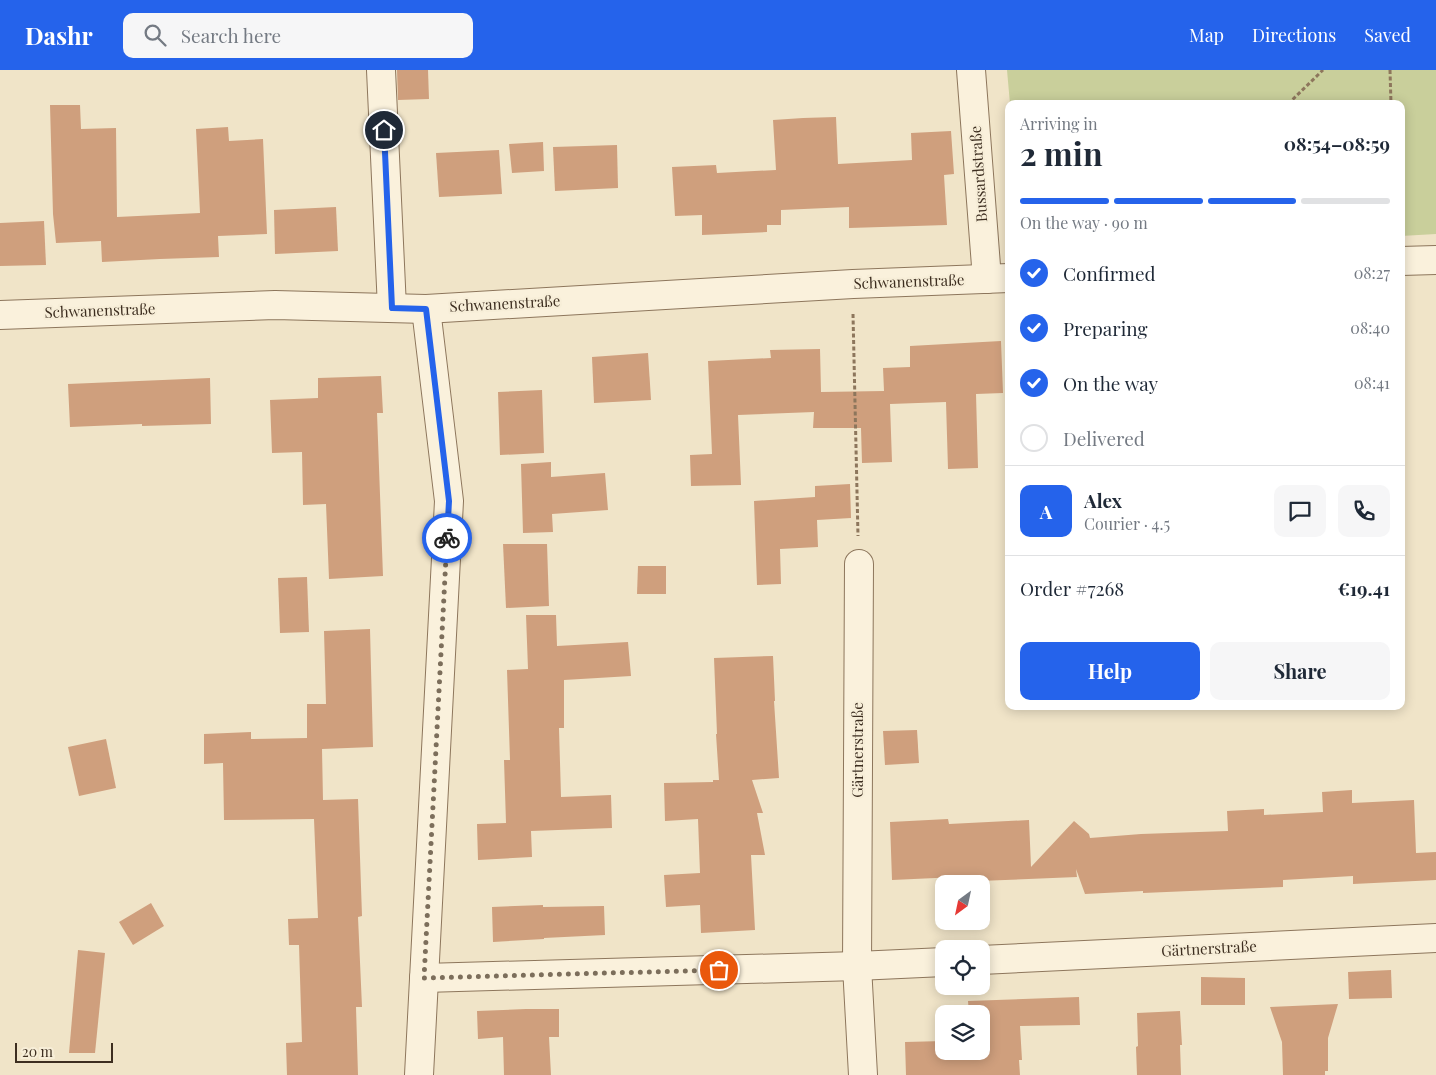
<!DOCTYPE html>
<html lang="en">
<head>
<meta charset="utf-8">
<style>
	body { margin:0; font-family:"Playfair Display",serif; background:#f6f6f7; color:#1f2937; height:100vh; display:flex; flex-direction:column; font-size:19px; white-space:nowrap }
	* { box-sizing:border-box; margin:0 }
	p { font-size:16px; color:#747a83 }
	.icon { flex:none; width:28px; height:28px; fill:none; stroke:currentColor; stroke-width:2; stroke-linecap:round; stroke-linejoin:round }
	.map { position:relative; flex:1; overflow:hidden }
	.panel { position:absolute; left:1005px; top:30px; width:400px; height:610px; display:flex; flex-direction:column; background:#fff; border-radius:10px; box-shadow:0 2px 12px #0003 }
	.panel>* { flex:none }
	.needle { width:32px; rotate:213deg }
	.tools { position:absolute; left:935px; top:805px; display:grid; gap:10px }
	.tools a { display:grid; place-items:center; width:55px; height:55px; border-radius:10px; background:#fff; box-shadow:0 2px 12px #0003; font-size:25px }
	.scale { position:absolute; left:15px; bottom:12px; width:98px; box-sizing:border-box; padding-left:5px; border:2px solid #3d2e20; border-top:0; font-size:14px; line-height:18px; white-space:nowrap; color:#3d2e20; -webkit-text-stroke:4px #f7eed8; paint-order:stroke }
	.pin { position:absolute; display:grid; place-items:center; width:42px; height:42px; color:#fff; margin:-21px; border:2px solid #fff; border-radius:50%; box-shadow:0 1px 5px #0007 }
	.courier { position:absolute; display:grid; place-items:center; width:50px; height:50px; margin:-25px; border:4px solid #2563eb; border-radius:50%; background:#fff; color:#222; box-shadow:0 1px 6px #0007 }
	.head em { font-style:normal; font-weight:700 }
	.head div { display:flex; flex-direction:column-reverse }
	.head { display:flex; align-items:center; justify-content:space-between; height:85px; padding:0 15px }
	h1 { font-size:32px; font-weight:700; line-height:38px }
	.bar { display:grid; grid-template-columns:repeat(4,1fr); gap:8px 5px; align-content:center; height:60px; padding:0 15px }
	.bar i { height:6px; border-radius:4px; background:#e0e1e3 }
	.bar .current { background:#2563eb }
	.bar p { grid-column:span 4 }
	.line { display:flex; align-items:center; gap:12px; padding:0 15px; border-top:1px solid #e0e1e3 }
	.line div { flex:1 }
	.round { display:grid; place-items:center; flex:none; width:52px; height:52px; border-radius:10px; background:#f6f6f7 }
	ol { padding:0 15px; list-style:none }
	li { display:flex; align-items:center; gap:15px; height:55px }
	li p { margin-inline-start:auto }
	li .icon { padding:5px; border-radius:50%; background:#2563eb; color:#fff; stroke-width:4 }
	li:last-child { color:#747a83 }
	li i { width:28px; height:28px; border:2px solid #e0e1e3; border-radius:50% }
	.primary-button { display:flex; gap:10px; margin-top:auto; padding:10px 15px }
	.primary-button a { flex:1; height:58px; border-radius:10px; background:#2563eb; color:#fff; font-size:20px; font-weight:700; line-height:58px; text-align:center }
	.primary-button a+a { background:#f6f6f7; color:#1f2937 }
	header { display:flex; align-items:center; gap:30px; box-sizing:border-box; height:70px; padding:0 25px; background:#2563eb; color:#fff }
	header strong { font-size:24px }
	nav { display:flex; gap:28px; margin-inline-start:auto; font-size:18px }
	.search { width:350px; height:45px; background:#f6f6f7; display:flex; align-items:center; gap:12px; box-sizing:border-box; padding:0 18px; border-radius:10px; color:#747a83; font-size:19px }
	.map>svg:first-child { display:block }
	.green { fill:#c9cf9b }
	.building { fill:#cf9f7d }
	.lines { fill:none; stroke-linecap:round; stroke-linejoin:round }
	.minor-casing { stroke:#8d765c; stroke-width:30 }
	.tertiary-casing { stroke:#8d765c; stroke-width:30 }
	.path { stroke:#8d765c; stroke-width:3; stroke-dasharray:4 2.5; stroke-linecap:butt }
	.minor { stroke:#faf1dc; stroke-width:28 }
	.tertiary { stroke:#faf1dc; stroke-width:28 }
	.done { stroke:#7c6e5b; stroke-width:5; stroke-dasharray:0 9 }
	.route { stroke:#2563eb; stroke-width:6 }
	.labels { text-anchor:middle; stroke-width:4.5; stroke-linejoin:round; paint-order:stroke }
	.street-label { font-size:15px; fill:#3d2e20; stroke:#f7eed8 }
</style>
</head>
<body>
<header>
<strong>Dashr</strong>
<div class="search"><svg class="icon" aria-label="search" viewBox="0 0 24 24"><circle cx="10" cy="10" r="6"/><path d="M15 15l6 6"/></svg>Search here</div>
<nav><a>Map</a><a>Directions</a><a>Saved</a></nav>
</header>
<div class="map">
<svg width="1436" height="1005" viewBox="0 0 1436 1005">
	<rect width="100%" height="100%" fill="#f0e4c8"/>
	<polygon class="green" points="1007,0 1436,0 1436,164 1401,166 1401,34 1010,34"/>
	<g class="building">
		<polygon points="397,0 428,0 429,29 398,30"/>
		<polygon points="50,35 80,35 81,59 116,58 117,147 200,143 196,59 228,57 229,71 263,69 267,164 218,166 219,187 160,189 102,192 101,171 56,173 53,144"/>
		<polygon points="836,47 838,94 912,90 911,63 951,61 954,104 944,105 947,155 849,158 849,137 781,140 781,155 767,155 767,162 702,165 702,145 675,146 672,97 716,95 717,103 776,100 773,50 803,48"/>
		<polygon points="543,72 544,101 512,103 509,74"/>
		<polygon points="617,75 618,118 555,121 553,77"/>
		<polygon points="499,80 502,124 439,127 436,83"/>
		<polygon points="336,137 338,181 275,184 274,140"/>
		<polygon points="44,151 46,195 0,196 0,153"/>
		<polygon points="1001,271 1003,323 976,324 978,398 948,399 946,332 890,334 892,392 862,393 861,358 813,358 814,342 738,345 741,415 691,416 690,385 712,384 708,291 771,288 770,280 820,279 821,322 884,321 883,298 910,297 910,276"/>
		<polygon points="648,283 651,330 594,333 592,287"/>
		<polygon points="381,306 383,343 377,343 383,506 329,509 326,434 303,435 302,382 272,383 270,330 318,328 318,308"/>
		<polygon points="210,308 211,354 142,356 142,354 70,357 68,314"/>
		<polygon points="542,320 544,383 500,385 498,322"/>
		<polygon points="551,392 551,407 605,403 608,440 552,444 553,462 523,463 521,394"/>
		<polygon points="850,414 851,448 817,450 818,477 780,479 781,514 757,515 754,431 815,427 815,416"/>
		<polygon points="503,474 547,474 549,536 506,538"/>
		<polygon points="638,496 666,496 666,524 637,524"/>
		<polygon points="307,507 309,562 280,563 278,508"/>
		<polygon points="526,545 556,545 557,576 628,572 631,606 564,610 564,658 559,658 561,727 611,725 612,758 531,761 532,787 478,790 477,754 506,753 504,690 510,690 507,600 528,599"/>
		<polygon points="370,559 373,677 322,679 323,730 358,729 362,846 358,847 362,937 356,937 358,1005 287,1005 286,973 302,972 299,875 289,875 288,849 318,848 314,749 224,750 223,693 204,694 204,664 251,662 251,669 307,668 307,634 326,634 324,561"/>
		<polygon points="773,586 775,631 774,631 779,708 752,710 763,743 757,743 765,785 751,785 755,860 701,863 700,835 666,837 664,805 700,803 698,749 665,751 664,713 713,712 713,710 719,710 716,664 717,664 714,588"/>
		<polygon points="917,660 919,693 885,695 883,661"/>
		<polygon points="106,669 116,718 79,726 68,677"/>
		<polygon points="1352,720 1352,733 1414,730 1416,783 1436,782 1436,810 1353,814 1353,806 1283,810 1283,817 1143,823 1143,821 1085,824 1076,799 1077,807 979,811 979,806 892,810 890,752 948,749 949,754 1029,750 1031,797 1074,751 1089,764 1090,768 1141,764 1228,761 1227,741 1264,739 1264,745 1323,742 1322,722"/>
		<polygon points="151,833 164,856 133,875 119,852"/>
		<polygon points="543,835 543,837 604,836 605,865 544,868 544,869 493,872 492,837"/>
		<polygon points="78,880 105,883 95,983 69,983"/>
		<polygon points="1391,900 1392,928 1349,929 1348,902"/>
		<polygon points="1201,907 1245,908 1245,935 1201,935"/>
		<polygon points="1079,927 1080,955 1020,956 1022,990 1019,990 1020,1005 906,1005 905,972 944,971 944,981 981,981 981,944 969,944 968,931"/>
		<polygon points="1338,934 1328,968 1328,1001 1325,1001 1325,1005 1283,1005 1282,972 1270,937"/>
		<polygon points="526,939 559,939 559,967 549,967 551,1005 504,1005 503,967 478,969 477,941"/>
		<polygon points="1180,941 1182,975 1180,975 1181,1005 1137,1005 1136,977 1138,976 1137,943"/>
	</g>
	<g class="lines">
		<defs>
			<g id="minor">
				<polyline points="381,0 392,238"/>
				<polyline points="971,0 987,209"/>
				<polyline points="1401,191 1436,190"/>
				<polyline points="0,245 275,235 426,239 853,214 1009,208"/>
				<polyline points="859,494 857,896 863,1005"/>
				<polyline points="981,890 1436,868"/>
				<polyline points="424,908 857,896 944,892"/>
			</g>
			<polyline id="tertiary" points="419,1005 449,431 426,239"/>
		</defs>
		<use href="#minor" class="minor-casing"/>
		<use href="#tertiary" class="tertiary-casing"/>
		<g class="path">
			<polyline points="1390,0 1391,34"/>
			<polyline points="1288,34 1323,0"/>
			<polyline points="853,244 858,466"/>
		</g>
		<use href="#minor" class="minor"/>
		<use href="#tertiary" class="tertiary"/>
	</g>
	<g class="lines">
		<polyline class="done" points="447,468 424,908 719,900"/>
		<polyline class="route" points="384,60 392,238 426,239 449,431 447,468"/>
	</g>
	<g class="labels">
		<g class="street-label">
			<text transform="translate(979 104) rotate(-94)" y="5">Bussardstraße</text>
			<text transform="translate(909 212) rotate(-2)" y="5">Schwanenstraße</text>
			<text transform="translate(505 234) rotate(-3)" y="5">Schwanenstraße</text>
			<text transform="translate(100 241) rotate(-2)" y="5">Schwanenstraße</text>
			<text transform="translate(858 680) rotate(-90)" y="5">Gärtnerstraße</text>
			<text transform="translate(1209 879) rotate(-3)" y="5">Gärtnerstraße</text>
		</g>
	</g>
</svg>
<div class="tools">
<a><svg class="needle" viewBox="-14 -14 28 28"><path d="M0-13l5 13h-10z" fill="#e53935"/><path d="M0 13l5-13h-10z" fill="#747a83"/></svg></a>
<a><svg class="icon" aria-label="locate" viewBox="0 0 24 24"><circle cx="12" cy="12" r="6"/><path d="M12 2v4M12 18v4M2 12h4M18 12h4"/></svg></a>
<a><svg class="icon" aria-label="layers" viewBox="0 0 24 24"><path d="M12 4l9 5-9 5-9-5zM3 14l9 5 9-5"/></svg></a>
</div>
<div class="scale">20 m</div>
<div class="pin" style="left:719px;top:900px;background:#ea580c"><svg class="icon" aria-label="bag" viewBox="0 0 24 24"><path d="M5 8h14l-1 12H6zM9 8a3 3 0 0 1 6 0"/></svg></div>
<div class="pin" style="left:384px;top:60px;background:#1f2937"><svg class="icon" aria-label="home" viewBox="0 0 24 24"><path d="M3 11l9-7 9 7M6 9v11h12V9"/></svg></div>
<div class="courier" style="left:447px;top:468px"><svg class="icon" aria-label="bike" viewBox="0 0 24 24"><circle cx="6" cy="16" r="4"/><circle cx="18" cy="16" r="4"/><path d="M6 16l4-8h5l3 8M10 8l3 8H6M13 5h3"/></svg></div>
<section class="panel">
<div class="head"><div><h1>2 min</h1><p>Arriving in</p></div><em>08:54–08:59</em></div>
<div class="bar"><i class="current"></i><i class="current"></i><i class="current"></i><i></i><p>On the way · 90 m</p></div>
<ol>
<li><svg class="icon" aria-label="check" viewBox="0 0 24 24"><path d="M5 12l5 5 9-10"/></svg>Confirmed<p>08:27</p></li>
<li><svg class="icon" aria-label="check" viewBox="0 0 24 24"><path d="M5 12l5 5 9-10"/></svg>Preparing<p>08:40</p></li>
<li><svg class="icon" aria-label="check" viewBox="0 0 24 24"><path d="M5 12l5 5 9-10"/></svg>On the way<p>08:41</p></li>
<li><i></i>Delivered</li>
</ol>
<div class="line" style="height:90px"><b class="round" style="background:#2563eb;color:#fff">A</b><div><b>Alex</b><p>Courier · 4.5</p></div><a class="round"><svg class="icon" aria-label="chat" viewBox="0 0 24 24"><path d="M4 5h16v11H9l-5 4z"/></svg></a><a class="round"><svg class="icon" aria-label="phone" viewBox="0 0 24 24"><path d="M5 4h4l2 5-3 2q2 4 5 5l2-3 5 2v4C11 20 4 13 5 4z"/></svg></a></div>
<div class="line" style="height:65px"><div>Order #7268</div><b>€19.41</b></div>
<div class="primary-button"><a>Help</a><a>Share</a></div>
</section>
</div>
</body>
</html>
